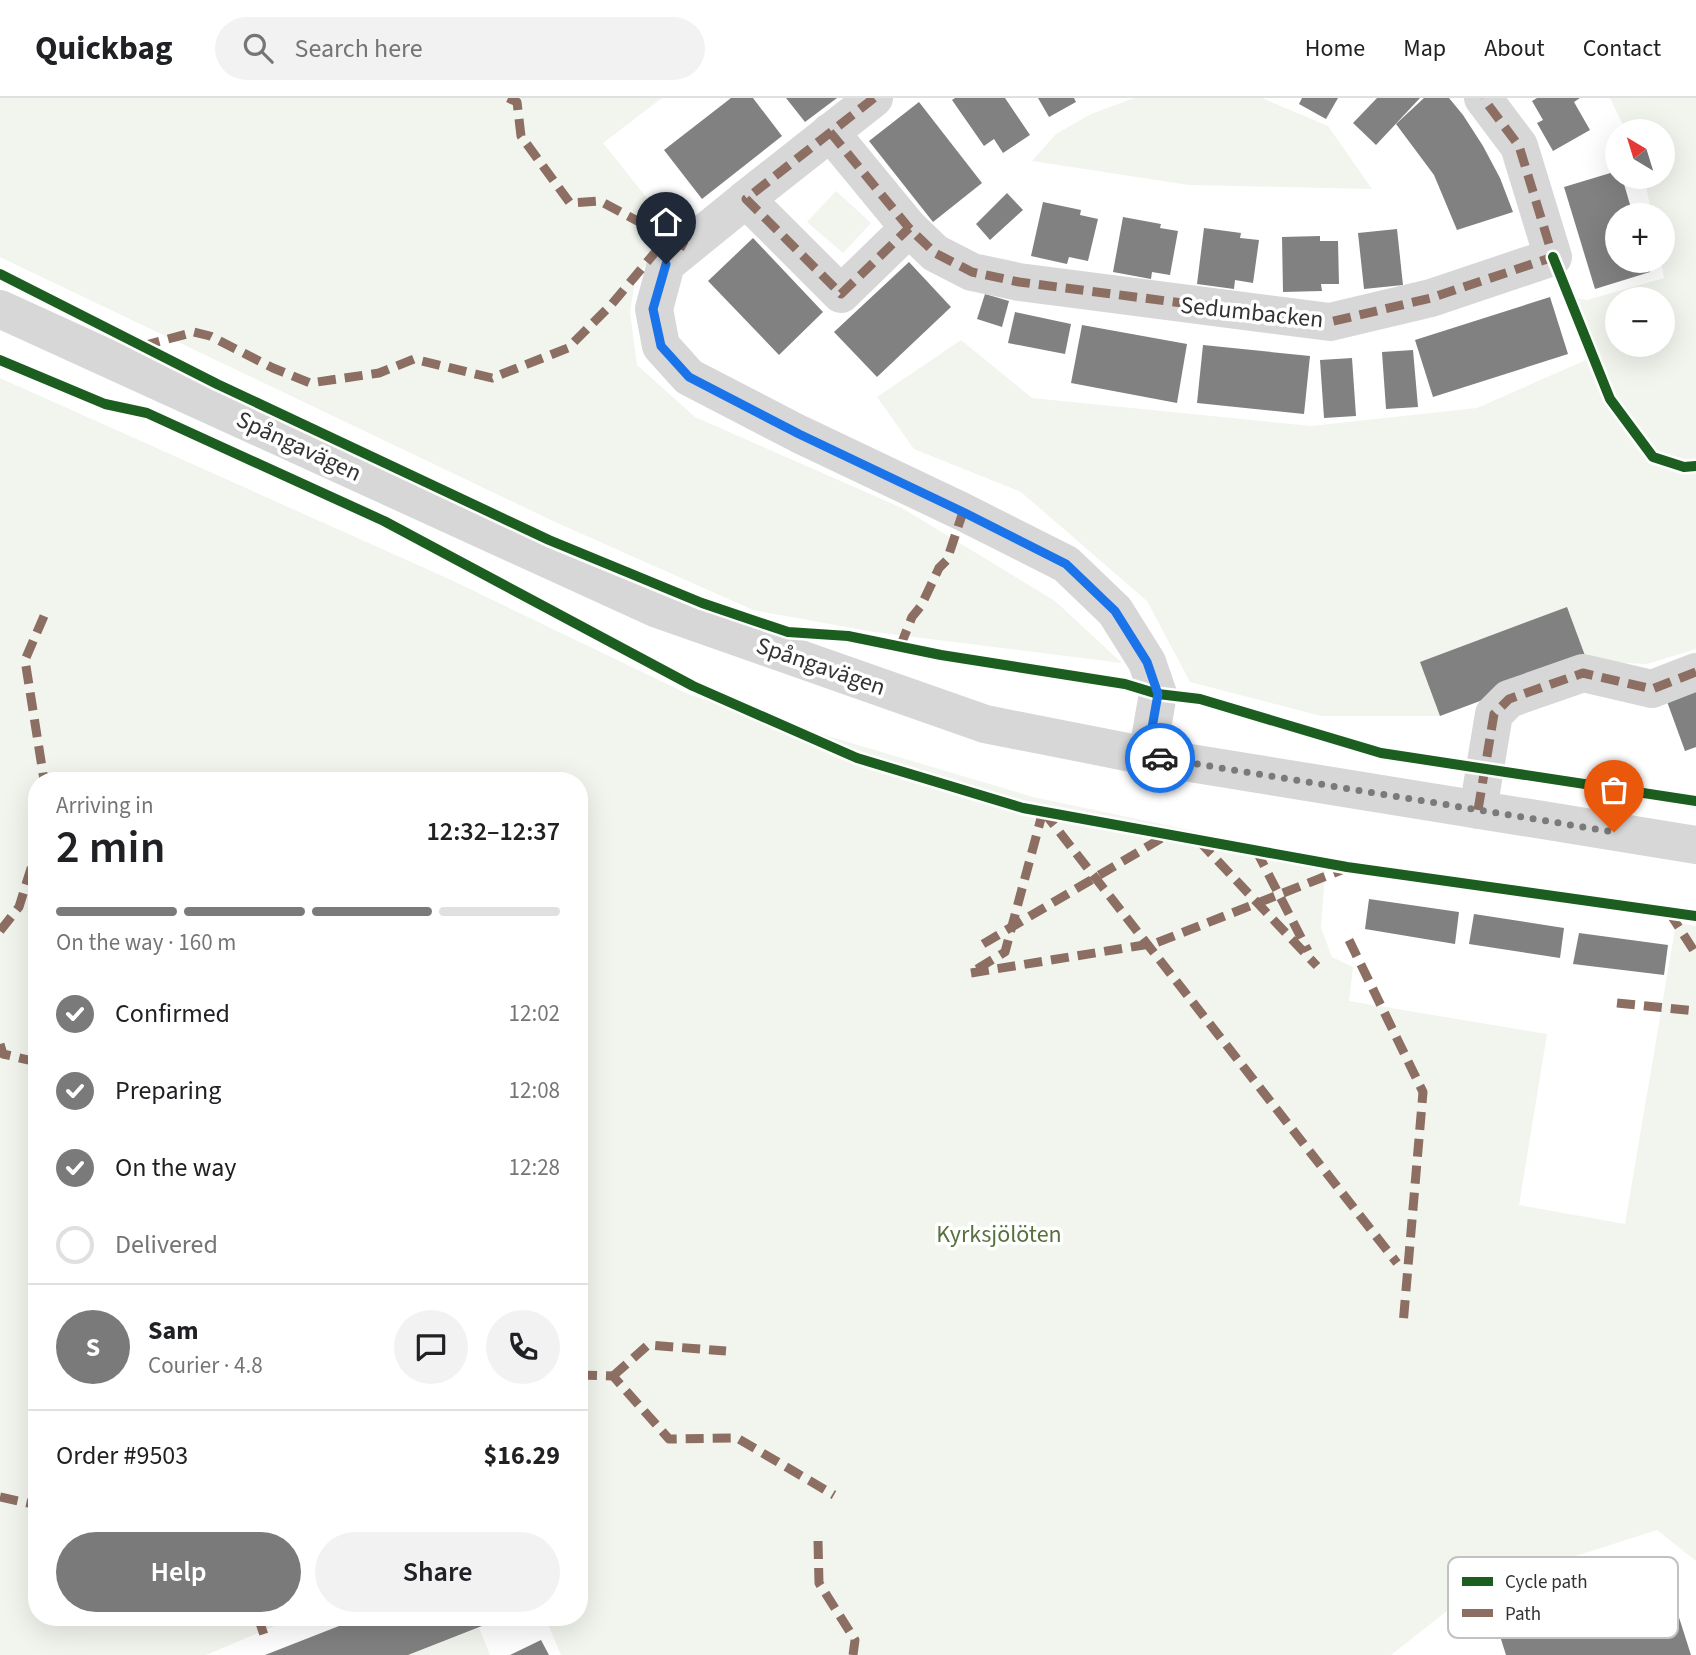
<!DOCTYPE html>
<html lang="en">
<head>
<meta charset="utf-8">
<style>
	body { margin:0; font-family:"Source Sans 3",sans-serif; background:#f2f2f2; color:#202124; height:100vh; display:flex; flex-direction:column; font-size:26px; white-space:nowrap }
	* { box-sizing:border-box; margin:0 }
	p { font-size:23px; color:#757577 }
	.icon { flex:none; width:38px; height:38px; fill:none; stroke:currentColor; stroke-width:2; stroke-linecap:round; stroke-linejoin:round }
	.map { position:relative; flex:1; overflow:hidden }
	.side { position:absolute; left:28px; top:674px; width:560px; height:854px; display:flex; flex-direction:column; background:#fff; border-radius:28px; box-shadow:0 7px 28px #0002 }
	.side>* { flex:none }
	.needle { width:46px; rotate:322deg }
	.fabs { position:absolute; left:1605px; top:21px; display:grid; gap:14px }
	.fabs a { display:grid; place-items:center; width:70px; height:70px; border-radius:50%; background:#fff; box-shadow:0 7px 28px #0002; font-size:35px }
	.pin { position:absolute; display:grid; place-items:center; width:60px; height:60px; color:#fff; margin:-72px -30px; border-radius:50% 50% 50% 0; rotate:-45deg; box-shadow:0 0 7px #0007 }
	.pin .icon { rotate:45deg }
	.courier { position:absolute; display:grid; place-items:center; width:70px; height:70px; margin:-35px; border:5px solid #1a73e8; border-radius:50%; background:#fff; color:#222; box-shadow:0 2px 9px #0007 }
	.overview em { font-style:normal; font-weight:600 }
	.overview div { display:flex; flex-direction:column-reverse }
	.overview { display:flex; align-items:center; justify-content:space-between; height:119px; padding:0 28px }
	h1 { font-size:46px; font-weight:600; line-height:52px }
	.bar { display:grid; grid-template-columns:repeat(4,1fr); gap:10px 7px; align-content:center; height:84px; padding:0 28px }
	.bar i { height:9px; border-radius:5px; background:#e0e0e0 }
	.bar .current { background:#7a7a7a }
	.bar p { grid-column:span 4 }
	.line { display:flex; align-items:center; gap:18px; padding:0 28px; border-top:2px solid #e0e0e0 }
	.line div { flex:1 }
	.round { display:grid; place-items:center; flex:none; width:74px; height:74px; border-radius:37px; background:#f2f2f2 }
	ol { padding:0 28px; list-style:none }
	li { display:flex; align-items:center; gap:21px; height:77px }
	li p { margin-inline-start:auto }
	li .icon { padding:7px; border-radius:50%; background:#7a7a7a; color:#fff; stroke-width:4 }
	li:last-child { color:#757577 }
	li i { width:38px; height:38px; border:4px solid #e0e0e0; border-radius:50% }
	.primary-button { display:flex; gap:14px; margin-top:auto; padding:14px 28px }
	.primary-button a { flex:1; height:80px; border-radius:42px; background:#7a7a7a; color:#fff; font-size:28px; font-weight:600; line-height:80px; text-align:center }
	.primary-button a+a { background:#f2f2f2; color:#202124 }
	header { display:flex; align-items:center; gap:42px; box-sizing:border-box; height:98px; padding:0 35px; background:#fff; border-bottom:2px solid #e0e0e0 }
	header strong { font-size:33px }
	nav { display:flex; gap:38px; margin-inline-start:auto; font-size:24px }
	.search { width:490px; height:63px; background:#f2f2f2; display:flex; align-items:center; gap:18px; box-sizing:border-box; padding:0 24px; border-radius:38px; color:#757577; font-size:26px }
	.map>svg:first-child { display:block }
	.green { fill:#f1f5ed; fill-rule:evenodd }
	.building { fill:#818181 }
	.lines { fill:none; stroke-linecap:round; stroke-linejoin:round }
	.minor { stroke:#d7d7d7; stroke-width:38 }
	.tertiary { stroke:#d7d7d7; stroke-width:38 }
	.quiet { stroke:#8d6e63; stroke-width:9; stroke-dasharray:18 9; stroke-linecap:butt }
	.cycleway-casing { stroke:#fff; stroke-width:15 }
	.cycleway { stroke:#1b5e20; stroke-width:10 }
	.done { stroke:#7a7a7a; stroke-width:7; stroke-dasharray:0 12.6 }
	.route { stroke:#1a73e8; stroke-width:9 }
	.labels { text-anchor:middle; stroke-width:7; stroke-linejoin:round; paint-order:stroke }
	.street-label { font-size:24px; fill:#333; stroke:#fff }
	.park-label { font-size:24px; fill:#56703f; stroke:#fff }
	.key { fill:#fff; stroke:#c2c2c2; stroke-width:2 }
	.key-label { font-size:19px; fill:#333 }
</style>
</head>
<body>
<header>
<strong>Quickbag</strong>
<div class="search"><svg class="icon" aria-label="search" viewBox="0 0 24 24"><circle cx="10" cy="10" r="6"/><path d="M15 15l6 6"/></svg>Search here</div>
<nav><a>Home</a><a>Map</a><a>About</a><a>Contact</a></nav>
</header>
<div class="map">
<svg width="1696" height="1557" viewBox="0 0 1696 1557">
	<rect width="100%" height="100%" fill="#fff"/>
	<g class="green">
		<polygon points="0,0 662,0 603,45 678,139 636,176 630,214 637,267 695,319 902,410 1055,503 1122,565 874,534 753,512 555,424 6,162 0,159"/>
		<polygon points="1134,0 1262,0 1328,28 1372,91 1189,87 1032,63 1056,36 1091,16"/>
		<path d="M1610,0H1696V551L1647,566L1587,563L1567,510L1440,618H1321L1190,584L1147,503L1021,394L914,351L877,299L961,242L1032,300L1311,328L1477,310L1586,262L1562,197L1587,202L1664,180L1661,163L1662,117H1652L1644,79H1662V33H1626ZM1617,201H1662V247H1617Z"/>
		<polygon points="836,93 871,125 843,155 807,124"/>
		<polygon points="0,280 449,481 690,597 1033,699 1326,761 1321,830 1332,859 1353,869 1349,903 1547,936 1519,1107 1625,1126 1676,825 1696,828 1696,1463 1657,1432 1476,1490 1391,1557 561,1557 545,1519 579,1519 579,682 37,682 37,1519 296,1519 206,1557 0,1557"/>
		<polygon points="479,1530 490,1557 408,1557"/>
	</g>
	<g class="building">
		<polygon points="731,0 753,0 782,38 702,101 664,52"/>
		<polygon points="786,0 837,0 805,24"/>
		<polygon points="955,0 1005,0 1030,37 1003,55 994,41 984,48 952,2"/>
		<polygon points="1038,0 1074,0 1076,4 1049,19"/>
		<polygon points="1302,0 1338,0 1326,21 1299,6"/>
		<polygon points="1377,0 1420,0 1376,47 1353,25"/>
		<polygon points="1424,0 1449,0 1463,17 1483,48 1500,80 1513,114 1457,132 1434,77 1396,26"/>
		<polygon points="1537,0 1580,0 1574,4 1590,32 1553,53 1537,25 1543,22 1532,3"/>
		<polygon points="919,4 982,85 933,124 869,43"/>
		<polygon points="1617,73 1617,79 1622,79 1633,117 1617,117 1617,163 1647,163 1650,174 1595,191 1564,89"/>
		<polygon points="1007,95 1023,112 990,142 976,126"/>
		<polygon points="1043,104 1081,112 1080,117 1098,121 1088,163 1069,159 1067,166 1031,158"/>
		<polygon points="1123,119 1161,126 1160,130 1178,133 1170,177 1152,174 1151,181 1113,174"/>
		<polygon points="1204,130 1241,135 1240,140 1259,142 1253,185 1235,182 1234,191 1197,186"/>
		<polygon points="1397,131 1403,187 1364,191 1358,135"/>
		<polygon points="1320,138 1320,143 1338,143 1339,186 1321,186 1322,193 1283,194 1282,139"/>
		<polygon points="753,140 823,214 779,257 708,183"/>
		<polygon points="909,164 951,209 877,279 834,234"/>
		<polygon points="985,196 1009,203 1002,229 977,221"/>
		<polygon points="1550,199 1568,256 1433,299 1415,242"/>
		<polygon points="1015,214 1071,226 1065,256 1008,245"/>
		<polygon points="1082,227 1187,246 1177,305 1071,285"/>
		<polygon points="1203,247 1310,258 1304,316 1197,305"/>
		<polygon points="1413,252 1418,309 1386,311 1382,254"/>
		<polygon points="1352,260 1356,318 1324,320 1320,262"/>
		<polygon points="1567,509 1587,563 1440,618 1420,564"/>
		<polygon points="1696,586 1696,649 1685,653 1665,598"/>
		<polygon points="1369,801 1459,814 1455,846 1365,831"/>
		<polygon points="1474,816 1564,830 1560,860 1469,846"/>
		<polygon points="1579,835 1668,847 1664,877 1573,866"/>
		<polygon points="1661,1463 1691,1557 1506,1557 1493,1516"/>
		<polygon points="362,1519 505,1519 408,1557 265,1557"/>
		<polygon points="541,1542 549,1557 510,1557"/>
	</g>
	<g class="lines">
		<g class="minor">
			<polyline points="874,0 746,101 841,196 909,130"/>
			<polyline points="830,34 909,130 935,155 972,174 1019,184 1330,224 1431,200 1553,159 1519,48 1483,0"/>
			<polyline points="746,101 666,166 654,211 661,248 689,279 799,336 963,414 1066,466 1115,513 1147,564 1158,596 1147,658"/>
			<polyline points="1478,712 1494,616 1509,601 1583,575 1652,591 1696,574"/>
		</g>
		<polyline class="tertiary" points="0,211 655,510 985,626 1147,658 1696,747"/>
		<g class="quiet">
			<polyline points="508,0 517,4 521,38 570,105 600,103 686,149"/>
			<polyline points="874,0 746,101 841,196 909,130"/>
			<polyline points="830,34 909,130 935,155 972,174 1019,184 1330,224 1431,200 1553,159 1519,48 1483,0"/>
			<polyline points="142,248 194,234 210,238 273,270 310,285 379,275 414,261 492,280 568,250 611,207 668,139"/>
			<polyline points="44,518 25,562 44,682"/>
			<polyline points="900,549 912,519 921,508 939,470 947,462 963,414"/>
			<polyline points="1478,712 1494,616 1509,601 1583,575 1652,591 1696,574"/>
			<polyline points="1043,713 1397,1165"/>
			<polyline points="1199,743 1317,868"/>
			<polyline points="1256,752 1308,853"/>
			<polyline points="1669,814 1696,856"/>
			<polyline points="0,833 19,809 37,751"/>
			<polyline points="1349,842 1423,994 1403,1227"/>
			<polyline points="983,846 1167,737"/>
			<polyline points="977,871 1005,854 1043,713"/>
			<polyline points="971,875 1156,845 1344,771"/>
			<polyline points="1617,905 1696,913"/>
			<polyline points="0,946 3,956 37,964"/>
			<polyline points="579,1277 613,1278 669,1341 737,1340 834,1397"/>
			<polyline points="613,1278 648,1247 726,1253"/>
			<polyline points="0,1399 37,1407"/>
			<polyline points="818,1443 819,1485 855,1542 853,1557"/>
			<polyline points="258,1519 264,1537"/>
		</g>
		<defs>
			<g id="cycleway">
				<polyline points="1553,159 1610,301 1653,359 1684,369 1696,368"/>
				<polyline points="0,176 217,286 549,442 702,505 788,534 848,538 941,557 1125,586 1158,596 1200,601 1381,655 1696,703"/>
				<polyline points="0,262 105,306 147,315 384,423 693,588 857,660 1023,710 1347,769 1696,818"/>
			</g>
		</defs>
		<use href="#cycleway" class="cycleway-casing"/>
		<use href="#cycleway" class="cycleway"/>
	</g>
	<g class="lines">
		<polyline class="done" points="1160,660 1614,734"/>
		<polyline class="route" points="666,166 653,211 661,248 689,279 799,336 963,414 1066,466 1115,513 1147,564 1158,596 1147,658 1160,660"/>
	</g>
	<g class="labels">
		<g class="street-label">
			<text transform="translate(1252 214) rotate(6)" y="8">Sedumbacken</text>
			<text transform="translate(299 348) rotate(25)" y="8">Spångavägen</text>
			<text transform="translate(821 568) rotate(19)" y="8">Spångavägen</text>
		</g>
		<g class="park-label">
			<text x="999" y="1144">Kyrksjölöten</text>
		</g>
	</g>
	<rect x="1448" y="1459" width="230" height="81" rx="10" class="key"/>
	<rect x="1462" y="1479" width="31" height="9" fill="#1b5e20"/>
	<rect x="1462" y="1511" width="31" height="8" fill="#8d6e63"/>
	<g class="key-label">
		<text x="1505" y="1490">Cycle path</text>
		<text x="1505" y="1522">Path</text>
	</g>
</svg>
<div class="fabs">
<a><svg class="needle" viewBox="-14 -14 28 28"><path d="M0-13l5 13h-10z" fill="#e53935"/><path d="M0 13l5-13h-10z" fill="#757577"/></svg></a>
<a>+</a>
<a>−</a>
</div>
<div class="pin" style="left:1614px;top:734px;background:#ea580c"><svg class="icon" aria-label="bag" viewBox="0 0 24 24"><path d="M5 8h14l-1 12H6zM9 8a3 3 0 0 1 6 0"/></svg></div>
<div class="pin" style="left:666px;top:166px;background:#1f2937"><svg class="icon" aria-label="home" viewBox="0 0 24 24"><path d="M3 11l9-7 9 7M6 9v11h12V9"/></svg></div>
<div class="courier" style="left:1160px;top:660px"><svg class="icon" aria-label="car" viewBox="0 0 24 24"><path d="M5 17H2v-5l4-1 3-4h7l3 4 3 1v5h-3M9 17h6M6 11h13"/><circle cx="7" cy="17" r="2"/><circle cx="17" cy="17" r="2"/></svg></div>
<section class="side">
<div class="overview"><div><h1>2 min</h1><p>Arriving in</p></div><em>12:32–12:37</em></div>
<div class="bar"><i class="current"></i><i class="current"></i><i class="current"></i><i></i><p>On the way · 160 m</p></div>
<ol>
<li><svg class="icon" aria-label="check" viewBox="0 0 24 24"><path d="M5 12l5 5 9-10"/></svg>Confirmed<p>12:02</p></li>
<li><svg class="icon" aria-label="check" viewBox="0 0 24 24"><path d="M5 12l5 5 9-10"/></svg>Preparing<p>12:08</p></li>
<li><svg class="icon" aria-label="check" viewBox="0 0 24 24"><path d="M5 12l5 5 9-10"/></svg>On the way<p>12:28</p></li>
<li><i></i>Delivered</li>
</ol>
<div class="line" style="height:126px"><b class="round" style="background:#7a7a7a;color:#fff">S</b><div><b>Sam</b><p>Courier · 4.8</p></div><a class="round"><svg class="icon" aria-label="chat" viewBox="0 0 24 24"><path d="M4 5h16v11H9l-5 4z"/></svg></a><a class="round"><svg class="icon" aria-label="phone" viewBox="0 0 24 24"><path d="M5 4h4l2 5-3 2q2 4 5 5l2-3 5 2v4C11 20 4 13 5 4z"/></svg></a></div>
<div class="line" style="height:91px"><div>Order #9503</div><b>$16.29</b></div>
<div class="primary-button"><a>Help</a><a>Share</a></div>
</section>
</div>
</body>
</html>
